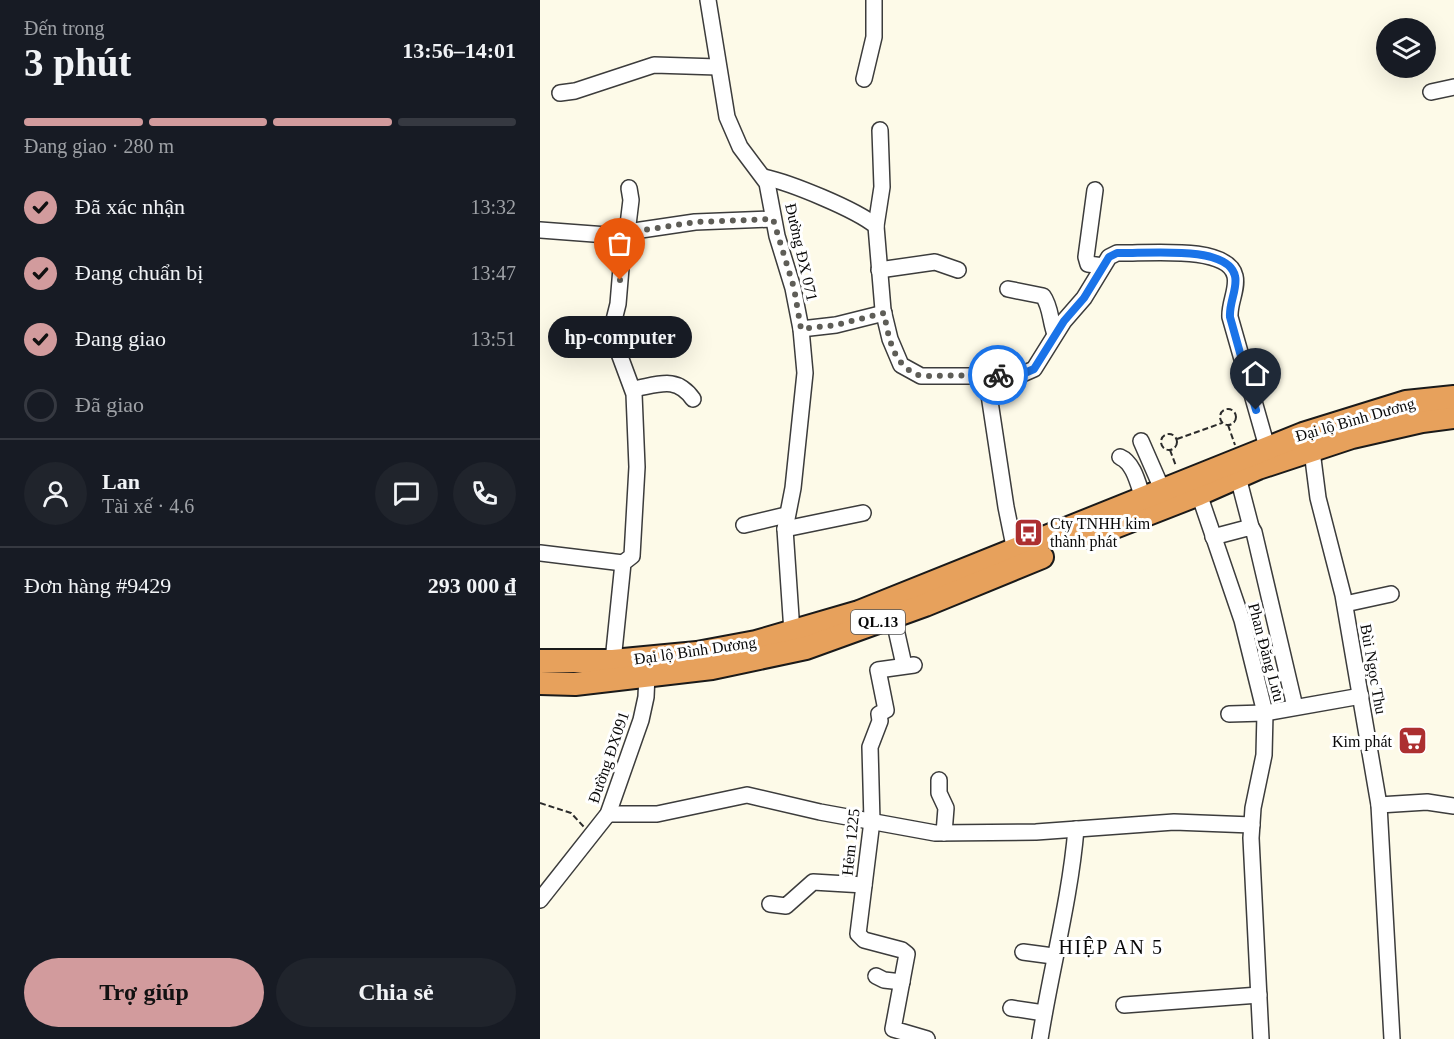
<!DOCTYPE html>
<html lang="vi">
<head>
<meta charset="utf-8">
<style>
	body { margin:0; font-family:"Times New Roman",serif; background:#20242c; color:#f1f3f6; height:100vh; display:flex; flex-direction:column; font-size:22px; white-space:nowrap }
	* { box-sizing:border-box; margin:0 }
	p { font-size:20px; color:#9ea1a6 }
	.icon { flex:none; width:33px; height:33px; fill:none; stroke:currentColor; stroke-width:2; stroke-linecap:round; stroke-linejoin:round }
	.map { position:relative; flex:1; overflow:hidden }
	.panel { display:flex; flex-direction:column; background:#171b24; width:540px }
	.panel>* { flex:none }
	.buttons { position:absolute; left:836px; top:18px; display:grid; gap:12px }
	.buttons a { display:grid; place-items:center; width:60px; height:60px; border-radius:50%; background:#171b24; box-shadow:0 6px 24px #0002; font-size:30px }
	.pin { position:absolute; display:grid; place-items:center; width:51px; height:51px; color:#fff; margin:-62px -26px; border-radius:50% 50% 50% 0; rotate:-45deg; box-shadow:0 0 6px #0007 }
	.pin .icon { rotate:45deg }
	.courier { position:absolute; display:grid; place-items:center; width:60px; height:60px; margin:-30px; border:4px solid #1a73e8; border-radius:50%; background:#fff; color:#222; box-shadow:0 2px 8px #0007 }
	.bubble { position:absolute; height:42px; border-radius:21px; background:#171b24; box-shadow:0 6px 24px #0002; font-size:20px; font-weight:600; line-height:42px; text-align:center }
	.head em { font-style:normal; font-weight:600 }
	.head div { display:flex; flex-direction:column-reverse }
	.head { display:flex; align-items:center; justify-content:space-between; height:102px; padding:0 24px }
	h1 { font-size:39px; font-weight:600; line-height:45px }
	.bar { display:grid; grid-template-columns:repeat(4,1fr); gap:9px 6px; align-content:center; height:72px; padding:0 24px }
	.bar i { height:8px; border-radius:4px; background:#363941 }
	.bar .current { background:#d29b9d }
	.bar p { grid-column:span 4 }
	.line { display:flex; align-items:center; gap:15px; padding:0 24px; border-top:2px solid #363941 }
	.line div { flex:1 }
	.round { display:grid; place-items:center; flex:none; width:63px; height:63px; border-radius:32px; background:#20242c }
	ol { padding:0 24px; list-style:none }
	li { display:flex; align-items:center; gap:18px; height:66px }
	li p { margin-inline-start:auto }
	li .icon { padding:6px; border-radius:50%; background:#d29b9d; color:#111; stroke-width:4 }
	li:last-child { color:#9ea1a6 }
	li i { width:33px; height:33px; border:3px solid #363941; border-radius:50% }
	.cta { display:flex; gap:12px; margin-top:auto; padding:12px 24px }
	.cta a { flex:1; height:69px; border-radius:36px; background:#d29b9d; color:#111; font-size:24px; font-weight:600; line-height:69px; text-align:center }
	.cta a+a { background:#20242c; color:#f1f3f6 }
	main { display:flex; flex:1; min-height:0 }
	.map>svg:first-child { display:block }
	.lines { fill:none; stroke-linecap:round; stroke-linejoin:round }
	.minor-casing { stroke:#3c3c3c; stroke-width:18 }
	.highway-casing { stroke:#1a1a1a; stroke-width:26 }
	.path { stroke:#2b2b2b; stroke-width:2; stroke-dasharray:6 3; stroke-linecap:butt }
	.minor { stroke:#fff; stroke-width:15 }
	.highway { stroke:#e7a15c; stroke-width:22 }
	.done { stroke:#5e5d57; stroke-width:6; stroke-dasharray:0 10.8 }
	.route { stroke:#1a73e8; stroke-width:8 }
	.labels { text-anchor:middle; stroke-width:6; stroke-linejoin:round; paint-order:stroke }
	.shield { fill:#fff; stroke:#535353; stroke-width:1.5 }
	.shield-label { font-size:15px; font-weight:bold; fill:#090909 }
	.street-label { font-size:16px; fill:#090909; stroke:#fff }
	.poi-label { font-size:16px; fill:#090909; stroke:#fff; text-anchor:start }
	.quarter-label { font-size:20px; letter-spacing:1.5px; fill:#090909; stroke:#fff }
</style>
</head>
<body>
<main>
<section class="panel">
<div class="head"><div><h1>3 phút</h1><p>Đến trong</p></div><em>13:56–14:01</em></div>
<div class="bar"><i class="current"></i><i class="current"></i><i class="current"></i><i></i><p>Đang giao · 280 m</p></div>
<ol>
<li><svg class="icon" aria-label="check" viewBox="0 0 24 24"><path d="M5 12l5 5 9-10"/></svg>Đã xác nhận<p>13:32</p></li>
<li><svg class="icon" aria-label="check" viewBox="0 0 24 24"><path d="M5 12l5 5 9-10"/></svg>Đang chuẩn bị<p>13:47</p></li>
<li><svg class="icon" aria-label="check" viewBox="0 0 24 24"><path d="M5 12l5 5 9-10"/></svg>Đang giao<p>13:51</p></li>
<li><i></i>Đã giao</li>
</ol>
<div class="line" style="height:108px"><a class="round"><svg class="icon" aria-label="person" viewBox="0 0 24 24"><circle cx="12" cy="8" r="4"/><path d="M4 21q1-7 8-7t8 7"/></svg></a><div><b>Lan</b><p>Tài xế · 4.6</p></div><a class="round"><svg class="icon" aria-label="chat" viewBox="0 0 24 24"><path d="M4 5h16v11H9l-5 4z"/></svg></a><a class="round"><svg class="icon" aria-label="phone" viewBox="0 0 24 24"><path d="M5 4h4l2 5-3 2q2 4 5 5l2-3 5 2v4C11 20 4 13 5 4z"/></svg></a></div>
<div class="line" style="height:78px"><div>Đơn hàng #9429</div><b>293 000 ₫</b></div>
<div class="cta"><a>Trợ giúp</a><a>Chia sẻ</a></div>
</section>
<div class="map">
<svg width="914" height="1039" viewBox="0 0 914 1039">
	<rect width="100%" height="100%" fill="#fdfae8"/>
	<g class="lines">
		<defs>
			<g id="minor">
				<polyline points="168,0 187,117 200,147 227,183 237,236 253,288 261,329 265,373 253,488 245,529 252,632"/>
				<polyline points="324,79 334,37 334,0"/>
				<polyline points="891,92 914,87"/>
				<polyline points="20,93 35,91 114,65 178,67"/>
				<path d="M224,177C251,183 315,209 336,226L343,310L350,339L361,365L381,376H478L494,369L524,321L544,298L569,257L577,253C604,254 688,244 695,276C698,289 689,303 690,317L727,447"/>
				<polyline points="555,190 546,257 548,264 563,266"/>
				<polyline points="336,226 342,187 340,130"/>
				<polyline points="0,230 67,235 155,222 233,219"/>
				<polyline points="87,233 91,200 89,188"/>
				<polyline points="339,270 395,262 418,270"/>
				<path d="M468,289L503,296C511,307 510,321 515,334"/>
				<polyline points="261,329 296,325 344,313"/>
				<polyline points="446,375 466,507 475,551"/>
				<path d="M93,389C118,385 136,375 153,399"/>
				<polyline points="601,441 622,489"/>
				<polyline points="772,451 778,498 803,595 839,805 852,1039"/>
				<path d="M580,457C594,463 598,484 603,498"/>
				<polyline points="698,477 711,527"/>
				<polyline points="659,494 702,620 725,713 724,755 713,808 711,838 721,1039"/>
				<polyline points="204,525 246,515"/>
				<polyline points="245,529 323,513"/>
				<polyline points="673,537 711,527 714,532 755,707"/>
				<polyline points="0,553 83,563"/>
				<polyline points="805,604 851,594"/>
				<polyline points="353,616 364,665"/>
				<polyline points="73,661 83,563 92,556 97,467 94,394 71,332 78,304 82,256 78,234"/>
				<polyline points="374,665 338,670 346,710 339,714 340,721 330,747 332,821 318,934 324,940 362,950 367,954 353,1029 387,1039"/>
				<polyline points="689,714 725,713 821,696"/>
				<polyline points="399,780 399,793 406,808 404,833"/>
				<polyline points="839,805 887,802 914,806"/>
				<polyline points="68,814 117,814 207,795 280,812 395,833 496,832 634,822 712,825"/>
				<polyline points="0,900 68,814 101,720 106,697 107,674"/>
				<polyline points="230,904 246,906 273,882 324,885"/>
				<polyline points="483,952 513,956"/>
				<polyline points="336,976 344,980 362,982"/>
				<polyline points="584,1005 719,995"/>
				<polyline points="471,1008 504,1013"/>
				<path d="M500,1039C511,969 530,900 536,829"/>
			</g>
			<g id="highway">
				<polyline points="549,537 659,494 718,468 812,437 882,421 914,417"/>
				<polyline points="0,661 73,661 157,653 216,642 319,612 763,434 866,402 914,397"/>
				<polyline points="0,683 35,684 172,668 266,648 385,605 502,557"/>
			</g>
		</defs>
		<use href="#minor" class="minor-casing"/>
		<use href="#highway" class="highway-casing"/>
		<g class="path">
			<circle cx="688" cy="417" r="8"/>
			<polyline points="688,425 695,445"/>
			<circle cx="629" cy="442" r="8"/>
			<polyline points="637,439 682,423"/>
			<polyline points="630,450 636,466"/>
			<polyline points="0,803 31,813 44,827"/>
		</g>
		<use href="#minor" class="minor"/>
		<use href="#highway" class="highway"/>
	</g>
	<g class="lines">
		<path class="done" d="M80,280L81,256L78,234L156,222L233,219L254,288L261,329L296,325L344,313C349,339 353,367 381,376L458,375"/>
		<path class="route" d="M458,375L478,376L494,369L524,321L544,298L569,257L577,253C604,254 688,244 695,276C698,288 689,302 690,317L716,410"/>
	</g>
	<defs>
		<symbol id="bus-square" viewBox="-11 -11 22 22"><rect x="-9" y="-9" width="18" height="18" rx="4" fill="#ac2f30" stroke="#fff"/><path d="M-5-6H5V4H4V6H2V4H-2V6H-4V4H-5ZM-3.5-4V0h7V-4ZM-3.5 1.2v1.5H-2V1.2ZM2 1.2v1.5H3.5V1.2Z" fill="#fff"/></symbol>
		<symbol id="supermarket-square" viewBox="-11 -11 22 22"><rect x="-9" y="-9" width="18" height="18" rx="4" fill="#ac2f30" stroke="#fff"/><path d="M-6-5.5h2.5l.6 2H6L4.5 2H-2.5L-4.4-4H-6ZM-1.5 3.2a1.3 1.3 0 1 0 .1 0ZM3 3.2a1.3 1.3 0 1 0 .1 0Z" fill="#fff"/></symbol>
	</defs>
	<g fill-rule="evenodd">
		<use href="#bus-square" x="472" y="516" width="33" height="33"/>
		<use href="#supermarket-square" x="856" y="724" width="33" height="33"/>
	</g>
	<g class="labels">
		<rect class="shield" x="311" y="610" width="54" height="24" rx="4.5"/>
		<g class="shield-label">
			<text x="338" y="627">QL.13</text>
		</g>
		<g class="street-label">
			<text transform="translate(262 252) rotate(77)" y="6">Đường ĐX 071</text>
			<text transform="translate(815 419) rotate(-16)" y="6">Đại lộ Bình Dương</text>
			<text transform="translate(155 650) rotate(-8)" y="6">Đại lộ Bình Dương</text>
			<text transform="translate(727 652) rotate(75)" y="6">Phan Đăng Lưu</text>
			<text transform="translate(834 669) rotate(80)" y="6">Bùi Ngọc Thu</text>
			<text transform="translate(68 757) rotate(-71)" y="6">Đường ĐX091</text>
			<text transform="translate(310 842) rotate(-84)" y="6">Hẻm 1225</text>
		</g>
		<g class="poi-label">
			<text x="510" y="529">Cty TNHH kim<tspan x="510" dy="18">thành phát</tspan></text>
			<text x="852" y="747" text-anchor="end">Kim phát</text>
		</g>
		<g class="quarter-label">
			<text x="571" y="954">HIỆP AN 5</text>
		</g>
	</g>
</svg>
<div class="buttons">
<a><svg class="icon" aria-label="layers" viewBox="0 0 24 24"><path d="M12 4l9 5-9 5-9-5zM3 14l9 5 9-5"/></svg></a>
</div>
<div class="pin" style="left:80px;top:280px;background:#ea580c"><svg class="icon" aria-label="bag" viewBox="0 0 24 24"><path d="M5 8h14l-1 12H6zM9 8a3 3 0 0 1 6 0"/></svg></div>
<div class="pin" style="left:716px;top:410px;background:#1f2937"><svg class="icon" aria-label="home" viewBox="0 0 24 24"><path d="M3 11l9-7 9 7M6 9v11h12V9"/></svg></div>
<div class="courier" style="left:458px;top:375px"><svg class="icon" aria-label="bike" viewBox="0 0 24 24"><circle cx="6" cy="16" r="4"/><circle cx="18" cy="16" r="4"/><path d="M6 16l4-8h5l3 8M10 8l3 8H6M13 5h3"/></svg></div>
<div class="bubble" style="left:8px;top:316px;width:144px">hp-computer</div>
</div>
</main>
</body>
</html>
